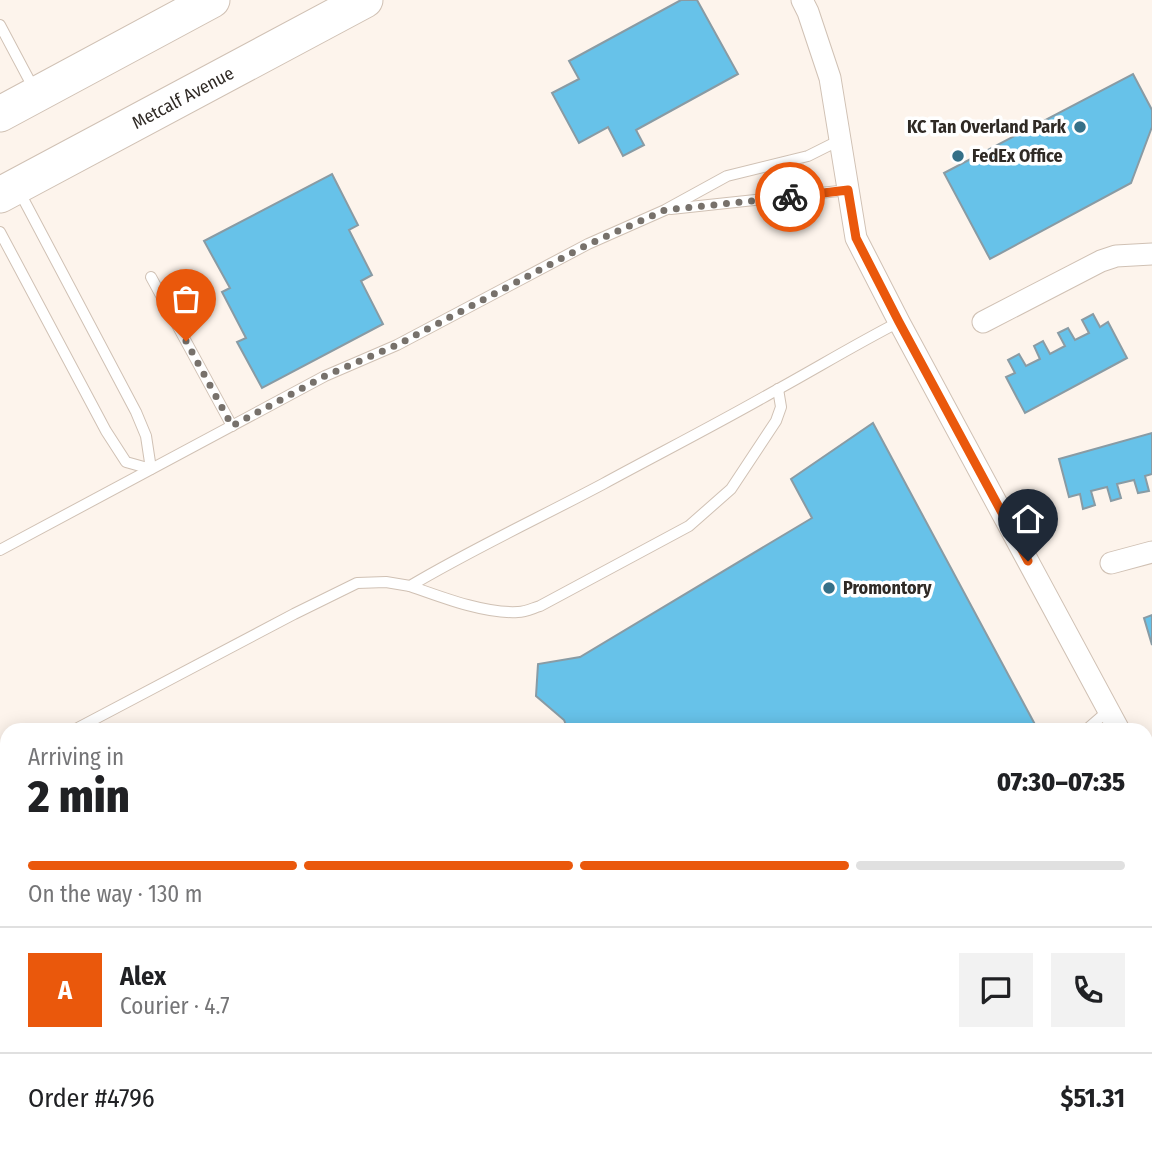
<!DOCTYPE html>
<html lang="en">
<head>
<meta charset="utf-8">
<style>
	body { margin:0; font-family:"Fira Sans Condensed",sans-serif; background:#f2f2f2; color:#202124; height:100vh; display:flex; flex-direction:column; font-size:26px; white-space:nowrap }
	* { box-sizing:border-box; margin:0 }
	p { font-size:23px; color:#757577 }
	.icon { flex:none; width:38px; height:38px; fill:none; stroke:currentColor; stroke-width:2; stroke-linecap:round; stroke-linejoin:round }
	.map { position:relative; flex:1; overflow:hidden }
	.drawer { position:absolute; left:0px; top:723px; width:1153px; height:436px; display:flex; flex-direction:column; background:#fff; border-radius:21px 21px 0 0; box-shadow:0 4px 18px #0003 }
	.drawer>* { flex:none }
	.pin { position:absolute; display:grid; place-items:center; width:60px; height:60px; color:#fff; margin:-72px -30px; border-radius:50% 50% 50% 0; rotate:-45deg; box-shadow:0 0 7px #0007 }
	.pin .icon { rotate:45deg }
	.courier { position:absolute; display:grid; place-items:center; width:70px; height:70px; margin:-35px; border:5px solid #ea580c; border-radius:50%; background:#fff; color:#222; box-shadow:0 2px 9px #0007 }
	.headline em { font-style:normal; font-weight:800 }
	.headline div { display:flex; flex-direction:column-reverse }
	.headline { display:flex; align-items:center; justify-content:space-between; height:119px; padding:0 28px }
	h1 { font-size:46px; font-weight:800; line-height:52px }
	.bar { display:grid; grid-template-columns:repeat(4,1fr); gap:10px 7px; align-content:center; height:84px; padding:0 28px }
	.bar i { height:9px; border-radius:5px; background:#e0e0e0 }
	.bar .current { background:#ea580c }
	.bar p { grid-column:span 4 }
	.line { display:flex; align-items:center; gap:18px; padding:0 28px; border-top:2px solid #e0e0e0 }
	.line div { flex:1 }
	.round { display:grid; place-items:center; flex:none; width:74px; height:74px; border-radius:0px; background:#f2f2f2 }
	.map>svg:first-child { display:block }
	.green { fill:#fbcda4 }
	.building { fill:#67c2e9; stroke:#899ba4; stroke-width:2 }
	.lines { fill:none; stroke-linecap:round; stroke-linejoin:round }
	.service-casing { stroke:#d0c1b4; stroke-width:12 }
	.minor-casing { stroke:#d0c1b4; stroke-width:23 }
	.primary-casing { stroke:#d0c1b4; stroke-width:37 }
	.service { stroke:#fff; stroke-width:10 }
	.minor { stroke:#fff; stroke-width:21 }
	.primary { stroke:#fff; stroke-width:35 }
	.done { stroke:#77716b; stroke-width:7; stroke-dasharray:0 12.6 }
	.route { stroke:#ea580c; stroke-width:9 }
	.poi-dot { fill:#357088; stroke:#fff; stroke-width:2.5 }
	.labels { text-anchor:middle; stroke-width:7; stroke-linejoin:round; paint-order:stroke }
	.street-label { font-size:18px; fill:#2f2a25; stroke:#fff }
	.poi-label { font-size:18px; font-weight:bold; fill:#2f2a25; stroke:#fff; text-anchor:start }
</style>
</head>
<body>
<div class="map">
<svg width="1152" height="1157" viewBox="0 0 1152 1157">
	<rect width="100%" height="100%" fill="#fdf4ec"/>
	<polygon class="green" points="441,1152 509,1152 499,1157 444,1157"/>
	<g class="building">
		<polygon points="681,0 697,0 738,74 636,130 644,145 623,156 608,127 579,143 552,93 579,79 569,61"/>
		<polygon points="1133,74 1152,110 1152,127 1131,183 990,259 944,173"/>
		<polygon points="332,174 358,225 349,230 372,275 361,281 383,324 262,388 237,342 246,338 222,292 230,288 204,241"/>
		<polygon points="1093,314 1100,327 1108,322 1127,358 1025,413 1006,377 1015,373 1008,360 1019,354 1026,366 1040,359 1034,346 1043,341 1050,354 1065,346 1058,333 1068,328 1075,340 1089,333 1082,320"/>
		<polygon points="873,423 1038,730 568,730 564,720 536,696 538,664 580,657 812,518 791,479"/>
		<polygon points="1152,433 1152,474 1145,476 1149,491 1138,493 1134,480 1117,484 1121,498 1111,501 1107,487 1091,491 1095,505 1083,509 1080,494 1069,497 1059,459"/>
		<polygon points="1152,615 1152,645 1144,618"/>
		<polygon points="7,805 7,1085 0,1089 0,809"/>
		<polygon points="149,1152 251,1152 254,1157 138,1157"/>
	</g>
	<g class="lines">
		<defs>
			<g id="service">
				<polyline points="0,25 35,91"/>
				<polyline points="671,209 848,190"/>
				<polyline points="0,232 106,431 126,462 151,469 146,436 136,412 18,189"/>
				<polyline points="151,277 232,426"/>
				<polyline points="0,550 325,376 397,345 588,244 665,210 727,176 808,156 840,140"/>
				<path d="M410,586C441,597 485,614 518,612C526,612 533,608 540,606L689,526L731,489L776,421L781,407L778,389"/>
				<path d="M74,730L294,614L357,583L386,582L410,586C472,549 539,518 603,484C660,453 717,424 773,392C815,369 856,344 899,322"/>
				<polyline points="1086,730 1109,710"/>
				<polyline points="0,768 7,764"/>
				<polyline points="0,1111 7,1107"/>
				<polyline points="639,1152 642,1157"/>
			</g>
			<g id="minor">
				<polyline points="802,0 808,12 830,78 856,238 899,322 1119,730"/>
				<polyline points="983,322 1101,261 1116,256 1152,254"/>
				<polyline points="1111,563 1152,552"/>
				<polyline points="1146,780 1152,791"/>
			</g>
			<g id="primary">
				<polyline points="0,114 212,0"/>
				<polyline points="0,195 365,0"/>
			</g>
		</defs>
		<use href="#service" class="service-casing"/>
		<use href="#minor" class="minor-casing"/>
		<use href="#primary" class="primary-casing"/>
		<use href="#service" class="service"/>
		<use href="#minor" class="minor"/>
		<use href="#primary" class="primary"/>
	</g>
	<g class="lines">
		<polyline class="done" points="186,341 232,426 325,376 397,345 589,244 665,210 790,197"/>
		<polyline class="route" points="790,197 848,190 856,238 899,322 1028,561"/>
	</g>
	<g class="poi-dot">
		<circle cx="1080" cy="127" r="7"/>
		<circle cx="958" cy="156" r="7"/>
		<circle cx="829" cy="588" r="7"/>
	</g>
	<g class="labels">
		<g class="street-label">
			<text transform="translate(183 98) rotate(-28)" y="6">Metcalf Avenue</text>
		</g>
		<g class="poi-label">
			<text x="1066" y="133" text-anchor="end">KC Tan Overland Park</text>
			<text x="972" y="162">FedEx Office</text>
			<text x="843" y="594">Promontory</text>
		</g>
	</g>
</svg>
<div class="pin" style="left:186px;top:341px;background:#ea580c"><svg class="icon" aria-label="bag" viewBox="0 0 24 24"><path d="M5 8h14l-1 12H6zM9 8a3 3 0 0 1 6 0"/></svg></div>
<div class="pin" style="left:1028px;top:561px;background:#1f2937"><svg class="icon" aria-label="home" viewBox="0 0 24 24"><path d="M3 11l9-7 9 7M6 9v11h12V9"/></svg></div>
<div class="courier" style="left:790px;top:197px"><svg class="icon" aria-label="bike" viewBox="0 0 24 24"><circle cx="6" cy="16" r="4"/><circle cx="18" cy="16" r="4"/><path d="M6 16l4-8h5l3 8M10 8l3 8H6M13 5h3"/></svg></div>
<section class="drawer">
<div class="headline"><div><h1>2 min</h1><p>Arriving in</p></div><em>07:30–07:35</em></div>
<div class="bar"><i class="current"></i><i class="current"></i><i class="current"></i><i></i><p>On the way · 130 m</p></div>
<div class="line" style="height:126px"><b class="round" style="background:#ea580c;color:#fff">A</b><div><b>Alex</b><p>Courier · 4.7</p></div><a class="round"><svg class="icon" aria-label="chat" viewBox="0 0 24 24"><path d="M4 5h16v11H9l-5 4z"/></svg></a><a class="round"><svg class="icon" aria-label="phone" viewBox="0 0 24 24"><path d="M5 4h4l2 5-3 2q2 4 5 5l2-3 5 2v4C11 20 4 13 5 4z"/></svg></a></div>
<div class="line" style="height:91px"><div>Order #4796</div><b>$51.31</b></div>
</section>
</div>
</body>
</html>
